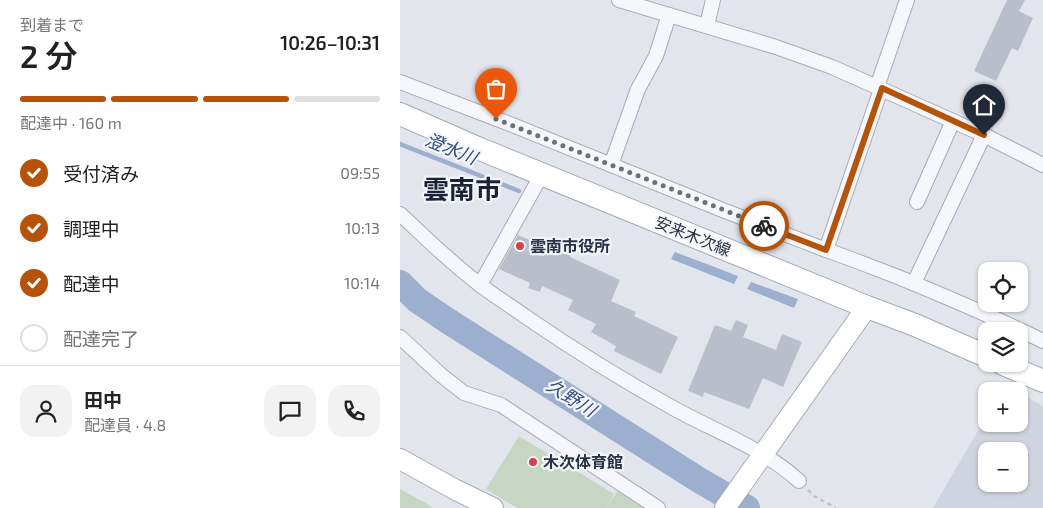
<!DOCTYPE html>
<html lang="ja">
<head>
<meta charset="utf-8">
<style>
	body { margin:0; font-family:"Exo 2","Noto Sans JP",sans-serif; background:#f2f2f2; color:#222; height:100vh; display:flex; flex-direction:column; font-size:19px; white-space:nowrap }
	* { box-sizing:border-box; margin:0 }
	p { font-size:16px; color:#767676 }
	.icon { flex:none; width:28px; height:28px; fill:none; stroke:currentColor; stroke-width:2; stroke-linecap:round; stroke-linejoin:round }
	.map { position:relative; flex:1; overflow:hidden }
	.sheet { display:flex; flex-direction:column; background:#fff; width:400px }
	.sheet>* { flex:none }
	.buttons { position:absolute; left:578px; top:262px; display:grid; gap:10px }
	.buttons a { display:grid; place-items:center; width:50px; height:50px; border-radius:10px; background:#fff; box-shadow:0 1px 4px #0004; font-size:25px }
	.pin { position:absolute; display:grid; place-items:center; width:42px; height:42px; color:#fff; margin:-51px -21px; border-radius:50% 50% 50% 0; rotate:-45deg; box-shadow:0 0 5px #0007 }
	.pin .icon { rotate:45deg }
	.courier { position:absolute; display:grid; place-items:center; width:50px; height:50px; margin:-25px; border:4px solid #b45309; border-radius:50%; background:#fff; color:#222; box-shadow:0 1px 6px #0007 }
	.headline em { font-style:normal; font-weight:600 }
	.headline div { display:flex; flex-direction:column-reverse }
	.headline { display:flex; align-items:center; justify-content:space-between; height:85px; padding:0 20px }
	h1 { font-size:32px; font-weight:600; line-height:38px }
	.bar { display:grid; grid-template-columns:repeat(4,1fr); gap:8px 5px; align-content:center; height:60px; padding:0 20px }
	.bar i { height:6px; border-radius:4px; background:#e0e0e0 }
	.bar .active { background:#b45309 }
	.bar p { grid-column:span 4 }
	.line { display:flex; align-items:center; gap:12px; padding:0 20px; border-top:1px solid #e0e0e0 }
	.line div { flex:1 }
	.round { display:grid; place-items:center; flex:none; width:52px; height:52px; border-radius:15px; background:#f2f2f2 }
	ol { padding:0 20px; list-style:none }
	li { display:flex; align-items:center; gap:15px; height:55px }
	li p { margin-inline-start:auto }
	li .icon { padding:5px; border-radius:50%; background:#b45309; color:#fff; stroke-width:4 }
	li:last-child { color:#767676 }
	li i { width:28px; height:28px; border:2px solid #e0e0e0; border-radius:50% }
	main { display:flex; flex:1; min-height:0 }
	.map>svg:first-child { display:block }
	.built { fill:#d0d4de; fill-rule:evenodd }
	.green { fill:#c6d6c3 }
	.water { fill:#9cafce }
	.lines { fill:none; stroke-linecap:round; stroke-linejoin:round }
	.stream { stroke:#9cafce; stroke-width:4.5 }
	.river { stroke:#9cafce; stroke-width:26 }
	.building { fill:#b9beca }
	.street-casing { stroke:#a7abb7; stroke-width:16 }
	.secondary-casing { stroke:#a7abb7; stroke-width:22 }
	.primary-casing { stroke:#a1a8b8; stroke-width:24 }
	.path { stroke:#bdc0c7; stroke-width:2.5; stroke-dasharray:4 4; stroke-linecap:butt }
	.street { stroke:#f6f7fa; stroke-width:14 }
	.secondary { stroke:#fff; stroke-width:20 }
	.primary { stroke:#fff; stroke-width:22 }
	.done { stroke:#6a707f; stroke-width:5; stroke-dasharray:0 9 }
	.route { stroke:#b45309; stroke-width:6 }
	.poi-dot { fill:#d74149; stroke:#f3f5f9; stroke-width:2 }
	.labels { text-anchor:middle; stroke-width:4.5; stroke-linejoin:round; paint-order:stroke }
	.street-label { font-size:16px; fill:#293145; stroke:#f3f5f9 }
	.poi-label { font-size:16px; font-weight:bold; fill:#293145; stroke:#f3f5f9; text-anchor:start }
	.water-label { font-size:18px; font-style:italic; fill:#304b7c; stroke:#f3f5f9 }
	.town-label { font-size:26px; font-weight:bold; fill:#1b2236; stroke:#f3f5f9 }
</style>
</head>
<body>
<main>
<section class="sheet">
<div class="headline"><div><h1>2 分</h1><p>到着まで</p></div><em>10:26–10:31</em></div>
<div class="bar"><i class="active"></i><i class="active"></i><i class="active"></i><i></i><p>配達中 · 160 m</p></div>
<ol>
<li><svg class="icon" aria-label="check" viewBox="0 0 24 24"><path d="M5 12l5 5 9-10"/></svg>受付済み<p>09:55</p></li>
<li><svg class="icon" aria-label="check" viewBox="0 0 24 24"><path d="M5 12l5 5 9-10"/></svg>調理中<p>10:13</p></li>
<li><svg class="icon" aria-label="check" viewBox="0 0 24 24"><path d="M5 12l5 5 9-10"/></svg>配達中<p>10:14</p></li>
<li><i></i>配達完了</li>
</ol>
<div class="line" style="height:90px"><a class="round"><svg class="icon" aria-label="person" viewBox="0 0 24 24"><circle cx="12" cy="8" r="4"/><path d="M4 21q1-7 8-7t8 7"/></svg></a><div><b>田中</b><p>配達員 · 4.8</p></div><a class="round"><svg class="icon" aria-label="chat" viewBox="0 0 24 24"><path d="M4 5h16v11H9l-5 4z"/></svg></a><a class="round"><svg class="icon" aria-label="phone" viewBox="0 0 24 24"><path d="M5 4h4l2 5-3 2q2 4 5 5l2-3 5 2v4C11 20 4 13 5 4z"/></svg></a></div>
</section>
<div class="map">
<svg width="643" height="508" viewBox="0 0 643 508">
	<rect width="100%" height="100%" fill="#e3e5ec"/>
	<path class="built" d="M619,393L643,406V508H533L586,417V424H619ZM586,451H619V484H586Z"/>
	<g class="green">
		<polygon points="119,436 214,494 206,508 117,508 86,489"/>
		<polygon points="0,489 26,503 32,508 0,508"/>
		<polygon points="219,489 248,508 206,508"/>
	</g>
	<g class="water">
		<polygon points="275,252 338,276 334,284 271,259"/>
		<polygon points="351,282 398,299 394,308 347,289"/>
	</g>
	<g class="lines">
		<polyline class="stream" points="0,144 119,191"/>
		<polyline class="river" points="0,283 17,300 48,321 299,480 347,508"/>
	</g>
	<g class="building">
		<polygon points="607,0 625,0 619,11 633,18 618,51 612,48 596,81 574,71"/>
		<polygon points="118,235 157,252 160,244 173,250 170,257 220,280 211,301 236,312 234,316 278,337 261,374 214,351 216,346 191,332 196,324 168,310 173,300 142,286 140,292 128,288 130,283 99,269"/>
		<polygon points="336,320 348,325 343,337 376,350 382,334 402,342 383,387 363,378 349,409 304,392 303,397 288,391 315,325 331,331"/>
	</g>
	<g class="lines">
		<defs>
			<g id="street">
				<polyline points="219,0 376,47 432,67 584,135 643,165"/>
				<polyline points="307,25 313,0"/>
				<path d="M0,82L110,124L320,209L426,250C450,258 474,268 498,277C547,297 596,318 643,341"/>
				<polyline points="477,87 507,0"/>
				<polyline points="211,165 238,89 256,56 269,15"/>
				<polyline points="517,202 553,121"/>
				<path d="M0,214C26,238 51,263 79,284C94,296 111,306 126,317C174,350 224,381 275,409C315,431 366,450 399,481"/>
				<polyline points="426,250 481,89"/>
				<polyline points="514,283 584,135"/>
				<polyline points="80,285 142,174"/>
				<polyline points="0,337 41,375 64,393 101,405 258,508"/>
			</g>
			<g id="secondary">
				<polyline points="0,459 56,490 93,508"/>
				<polyline points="325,508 467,307"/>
			</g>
			<g id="primary">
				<polyline points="0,114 80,149 467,307 515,325 586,356"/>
				<polyline points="603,364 643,381"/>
			</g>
		</defs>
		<use href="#street" class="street-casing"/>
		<use href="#secondary" class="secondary-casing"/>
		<use href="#primary" class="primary-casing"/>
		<polyline class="path" points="408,490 414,496 436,508"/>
		<use href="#street" class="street"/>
		<use href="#secondary" class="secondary"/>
		<use href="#primary" class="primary"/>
	</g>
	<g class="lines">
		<polyline class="done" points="96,119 364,226"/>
		<polyline class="route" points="364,226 426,250 482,88 584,135"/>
	</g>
	<g class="poi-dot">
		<circle cx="120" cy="246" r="5"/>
		<circle cx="133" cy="462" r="5"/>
	</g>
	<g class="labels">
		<g class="street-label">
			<text transform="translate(293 236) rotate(22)" y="6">安来木次線</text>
		</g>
		<g class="poi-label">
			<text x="130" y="252">雲南市役所</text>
			<text x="143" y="468">木次体育館</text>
		</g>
		<g class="water-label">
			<text transform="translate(51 149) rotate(22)" y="6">澄水川</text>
			<text transform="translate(171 398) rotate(32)" y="6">久野川</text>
		</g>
		<g class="town-label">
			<text x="62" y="199">雲南市</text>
		</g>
	</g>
</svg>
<div class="buttons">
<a><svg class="icon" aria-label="locate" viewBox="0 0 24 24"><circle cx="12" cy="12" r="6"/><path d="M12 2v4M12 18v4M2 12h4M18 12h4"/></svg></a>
<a><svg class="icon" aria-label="layers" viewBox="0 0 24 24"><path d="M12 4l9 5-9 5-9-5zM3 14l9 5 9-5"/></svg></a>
<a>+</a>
<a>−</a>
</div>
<div class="pin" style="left:96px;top:119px;background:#ea580c"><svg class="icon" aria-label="bag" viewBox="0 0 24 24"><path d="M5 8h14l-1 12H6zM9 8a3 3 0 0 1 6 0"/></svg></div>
<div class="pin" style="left:584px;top:135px;background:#1f2937"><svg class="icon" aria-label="home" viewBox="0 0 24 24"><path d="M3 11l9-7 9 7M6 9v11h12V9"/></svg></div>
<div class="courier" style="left:364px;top:226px"><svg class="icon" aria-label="bike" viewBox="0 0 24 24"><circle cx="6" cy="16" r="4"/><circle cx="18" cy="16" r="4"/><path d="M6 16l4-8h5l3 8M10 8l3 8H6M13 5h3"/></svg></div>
</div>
</main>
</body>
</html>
